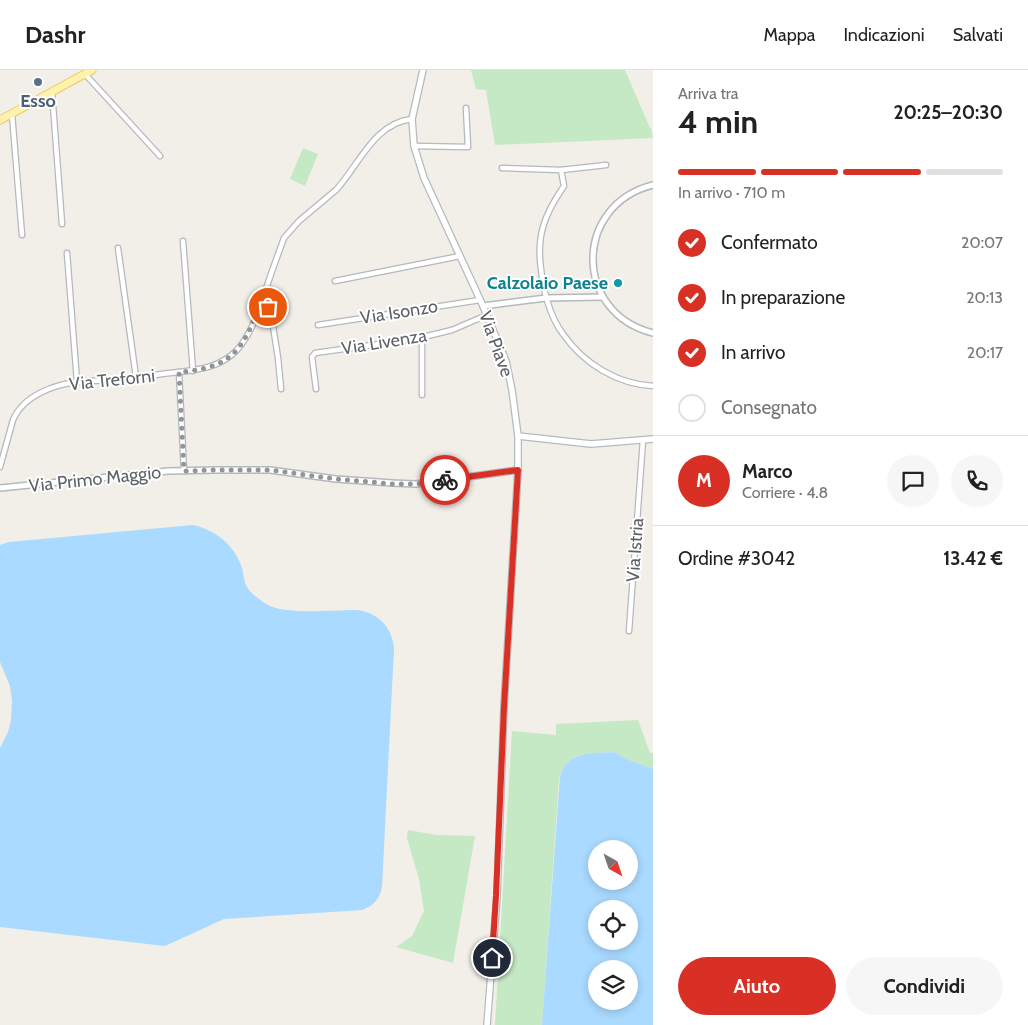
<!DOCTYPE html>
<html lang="it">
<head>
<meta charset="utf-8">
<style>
	body { margin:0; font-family:Cabin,sans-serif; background:#f6f6f6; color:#222; height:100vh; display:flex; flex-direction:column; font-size:19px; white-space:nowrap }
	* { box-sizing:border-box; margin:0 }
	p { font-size:16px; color:#767676 }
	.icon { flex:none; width:28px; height:28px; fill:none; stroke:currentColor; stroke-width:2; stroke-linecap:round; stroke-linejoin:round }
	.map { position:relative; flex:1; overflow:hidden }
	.side { display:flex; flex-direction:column; background:#fff; width:375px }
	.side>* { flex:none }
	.needle { width:32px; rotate:140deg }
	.tools { position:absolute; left:588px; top:770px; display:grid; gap:10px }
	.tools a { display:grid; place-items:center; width:50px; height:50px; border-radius:50%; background:#fff; box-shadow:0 2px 8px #0003; font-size:25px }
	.pin { position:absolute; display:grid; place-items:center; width:42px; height:42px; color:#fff; margin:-21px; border:2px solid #fff; border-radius:50%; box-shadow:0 1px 5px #0007 }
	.courier { position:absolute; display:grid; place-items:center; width:50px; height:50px; margin:-25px; border:4px solid #d93025; border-radius:50%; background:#fff; color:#222; box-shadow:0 1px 6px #0007 }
	.head em { font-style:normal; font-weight:800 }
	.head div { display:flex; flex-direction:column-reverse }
	.head { display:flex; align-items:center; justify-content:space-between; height:85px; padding:0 25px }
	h1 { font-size:32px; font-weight:800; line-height:38px }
	.bar { display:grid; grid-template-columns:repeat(4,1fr); gap:8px 5px; align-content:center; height:60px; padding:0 25px }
	.bar i { height:6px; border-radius:4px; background:#e0e0e0 }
	.bar .active { background:#d93025 }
	.bar p { grid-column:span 4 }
	.line { display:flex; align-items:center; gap:12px; padding:0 25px; border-top:1px solid #e0e0e0 }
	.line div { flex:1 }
	.round { display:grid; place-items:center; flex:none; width:52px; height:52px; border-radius:26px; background:#f6f6f6 }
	ol { padding:0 25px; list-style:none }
	li { display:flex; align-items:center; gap:15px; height:55px }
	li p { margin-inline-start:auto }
	li .icon { padding:5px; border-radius:50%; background:#d93025; color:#fff; stroke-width:4 }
	li:last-child { color:#767676 }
	li i { width:28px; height:28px; border:2px solid #e0e0e0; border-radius:50% }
	.button { display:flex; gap:10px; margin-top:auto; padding:10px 25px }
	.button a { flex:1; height:58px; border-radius:30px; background:#d93025; color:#fff; font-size:20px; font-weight:800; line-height:58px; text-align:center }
	.button a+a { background:#f6f6f6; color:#222 }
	header { display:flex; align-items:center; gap:30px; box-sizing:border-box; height:70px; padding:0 25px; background:#fff; border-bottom:1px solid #e0e0e0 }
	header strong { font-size:24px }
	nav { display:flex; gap:28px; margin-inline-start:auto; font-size:18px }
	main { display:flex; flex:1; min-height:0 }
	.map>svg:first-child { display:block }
	.green { fill:#c5e8c5 }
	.water { fill:#aadaff; fill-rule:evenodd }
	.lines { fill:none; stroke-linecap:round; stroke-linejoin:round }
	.minor-casing { stroke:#b5b8bc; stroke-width:7 }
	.tertiary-casing { stroke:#b5b8bc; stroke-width:8 }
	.secondary-casing { stroke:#b6babf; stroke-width:8 }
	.primary-casing { stroke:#f2c960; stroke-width:9 }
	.minor { stroke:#fff; stroke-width:4.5 }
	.tertiary { stroke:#fff; stroke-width:5 }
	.secondary { stroke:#fff; stroke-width:5.5 }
	.primary { stroke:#fff2af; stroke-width:7 }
	.done { stroke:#929495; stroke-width:5; stroke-dasharray:0 9 }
	.route { stroke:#d93025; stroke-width:6 }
	.service-dot { fill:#5c6f8a; stroke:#fff; stroke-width:2 }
	.culture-dot { fill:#0f9aa8; stroke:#fff; stroke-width:2 }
	.labels { text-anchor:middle; stroke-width:4; stroke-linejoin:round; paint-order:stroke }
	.service-label { font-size:18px; font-weight:bold; fill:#4e5e75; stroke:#fff }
	.culture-label { font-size:18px; font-weight:bold; fill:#0d838f; stroke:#fff; text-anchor:end }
	.street-label { font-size:18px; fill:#5f6368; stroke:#fff }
</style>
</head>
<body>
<header>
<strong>Dashr</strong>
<nav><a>Mappa</a><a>Indicazioni</a><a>Salvati</a></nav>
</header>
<main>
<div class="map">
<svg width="653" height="955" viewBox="0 0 653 955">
	<rect width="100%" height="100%" fill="#f1efe8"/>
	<g class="green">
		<polygon points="471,0 625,0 650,58 651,58 653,68 495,75 486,20 476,19"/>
		<polygon points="303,78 318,84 305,116 290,109"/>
		<polygon points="638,650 650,683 653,683 653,699 629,690 614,682 584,684 575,687 568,692 561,702 559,709 542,955 495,955 512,661 556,665 556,654"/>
		<polygon points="408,760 436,765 475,766 453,893 396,877 412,866 424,841 419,809 407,768"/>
	</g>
	<g class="water">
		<path d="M193,455C215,460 233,474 241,495C244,502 243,511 247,517C251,524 261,531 268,535C286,545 334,540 356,540C378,542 393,558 394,579L382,817C380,829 373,836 362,840L224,849L165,876L0,857V678L8,662L11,650L12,631L10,616L0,592V475L9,472Z"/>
		<path d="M614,682L629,690L653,699V955H542L560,706C568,680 592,684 614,682ZM596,779H629V811H596ZM596,839H629V871H596ZM596,899H629V931H596Z"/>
	</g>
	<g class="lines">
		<defs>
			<g id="minor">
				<polyline points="85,4 160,86"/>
				<polyline points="52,22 62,154"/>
				<polyline points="12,44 22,165"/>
				<polyline points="414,76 468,77 466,38"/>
				<path d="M606,95L561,100L564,116C555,129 547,142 543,157C539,171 539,185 541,199C543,220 550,247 563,264C584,294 617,314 653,316"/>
				<polyline points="502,98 561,100"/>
				<polyline points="183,171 193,301"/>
				<polyline points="118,178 136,307"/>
				<polyline points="67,183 77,312"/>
				<polyline points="335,211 460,186"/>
				<polyline points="260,234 268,237 271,243 278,288 281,319"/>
				<polyline points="318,255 480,230"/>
				<polyline points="422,268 422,325"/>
				<polyline points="179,302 184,401"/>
				<polyline points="316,319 312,287 315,283 415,269 452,260 487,245"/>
				<path d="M0,397L13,350C23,326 54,314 79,312C92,310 105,311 117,310C135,308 153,305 170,303C195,300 219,299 237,280C251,264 257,245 264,225C270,206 277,187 284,168L299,151L336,120C359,95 374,53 412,49"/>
				<polyline points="629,561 643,370"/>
			</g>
			<g id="tertiary">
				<path d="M653,115C573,135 573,243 653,263"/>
				<polyline points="483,236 546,228 603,227"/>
				<polyline points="0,418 168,401 216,400 270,400 336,409 393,413 416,414 518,400"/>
			</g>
			<g id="secondary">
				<polyline points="423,0 412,49 414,76 424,108 483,236 506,291 512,320 518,366 518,400 504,637 497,826 487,955"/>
				<polyline points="518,366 591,374 653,369"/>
			</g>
			<polyline id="primary" points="0,50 92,0"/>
		</defs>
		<use href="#minor" class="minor-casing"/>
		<use href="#tertiary" class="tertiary-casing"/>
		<use href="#secondary" class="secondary-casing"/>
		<use href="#primary" class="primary-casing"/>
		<use href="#minor" class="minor"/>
		<use href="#tertiary" class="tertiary"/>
		<use href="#secondary" class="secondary"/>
		<use href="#primary" class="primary"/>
	</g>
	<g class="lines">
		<path class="done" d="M268,237L260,234C243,281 231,298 179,302L184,401L216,400H270L336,409L393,414H416L445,410"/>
		<polyline class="route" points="445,410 518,400 504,637 496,826 492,888"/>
	</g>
	<circle class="service-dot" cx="38" cy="12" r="5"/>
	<circle class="culture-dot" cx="618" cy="213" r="5"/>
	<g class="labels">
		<g class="service-label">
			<text x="38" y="37">Esso</text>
		</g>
		<g class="culture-label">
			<text x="608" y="219">Calzolaio Paese</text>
		</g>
		<g class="street-label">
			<text transform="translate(399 242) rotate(-9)" y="6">Via Isonzo</text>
			<text transform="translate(384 272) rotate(-9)" y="6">Via Livenza</text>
			<text transform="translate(496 274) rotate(70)" y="6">Via Piave</text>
			<text transform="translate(112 310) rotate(-6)" y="6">Via Treforni</text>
			<text transform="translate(95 409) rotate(-6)" y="6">Via Primo Maggio</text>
			<text transform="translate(635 480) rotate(-86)" y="6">Via Istria</text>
		</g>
	</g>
</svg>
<div class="tools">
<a><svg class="needle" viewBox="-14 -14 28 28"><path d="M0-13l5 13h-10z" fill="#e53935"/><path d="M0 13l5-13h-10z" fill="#767676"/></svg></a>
<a><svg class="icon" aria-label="locate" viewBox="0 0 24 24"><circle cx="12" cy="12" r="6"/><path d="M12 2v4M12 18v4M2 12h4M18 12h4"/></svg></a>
<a><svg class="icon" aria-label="layers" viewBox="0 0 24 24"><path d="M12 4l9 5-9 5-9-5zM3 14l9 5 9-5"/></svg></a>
</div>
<div class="pin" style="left:268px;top:237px;background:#ea580c"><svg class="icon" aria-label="bag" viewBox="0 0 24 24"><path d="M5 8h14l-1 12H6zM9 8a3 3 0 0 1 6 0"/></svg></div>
<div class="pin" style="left:492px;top:888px;background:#1f2937"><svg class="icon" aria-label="home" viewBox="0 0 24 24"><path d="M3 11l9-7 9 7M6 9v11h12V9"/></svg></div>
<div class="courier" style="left:445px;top:410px"><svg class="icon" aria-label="bike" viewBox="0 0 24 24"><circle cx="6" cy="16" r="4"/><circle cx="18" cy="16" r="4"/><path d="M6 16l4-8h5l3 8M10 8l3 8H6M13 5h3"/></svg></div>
</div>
<section class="side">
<div class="head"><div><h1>4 min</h1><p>Arriva tra</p></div><em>20:25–20:30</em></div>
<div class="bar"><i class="active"></i><i class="active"></i><i class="active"></i><i></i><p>In arrivo · 710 m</p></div>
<ol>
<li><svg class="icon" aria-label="check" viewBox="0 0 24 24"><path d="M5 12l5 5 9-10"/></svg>Confermato<p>20:07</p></li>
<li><svg class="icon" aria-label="check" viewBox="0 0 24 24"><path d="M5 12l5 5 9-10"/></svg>In preparazione<p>20:13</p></li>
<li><svg class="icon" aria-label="check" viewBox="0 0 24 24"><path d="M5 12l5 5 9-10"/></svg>In arrivo<p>20:17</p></li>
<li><i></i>Consegnato</li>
</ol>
<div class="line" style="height:90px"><b class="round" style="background:#d93025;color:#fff">M</b><div><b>Marco</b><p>Corriere · 4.8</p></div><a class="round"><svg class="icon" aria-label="chat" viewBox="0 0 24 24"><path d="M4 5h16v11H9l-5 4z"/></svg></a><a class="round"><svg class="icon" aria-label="phone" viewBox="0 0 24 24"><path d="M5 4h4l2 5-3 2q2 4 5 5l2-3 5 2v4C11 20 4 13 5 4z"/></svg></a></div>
<div class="line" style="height:65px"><div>Ordine #3042</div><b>13.42 €</b></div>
<div class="button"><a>Aiuto</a><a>Condividi</a></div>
</section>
</main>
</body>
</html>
